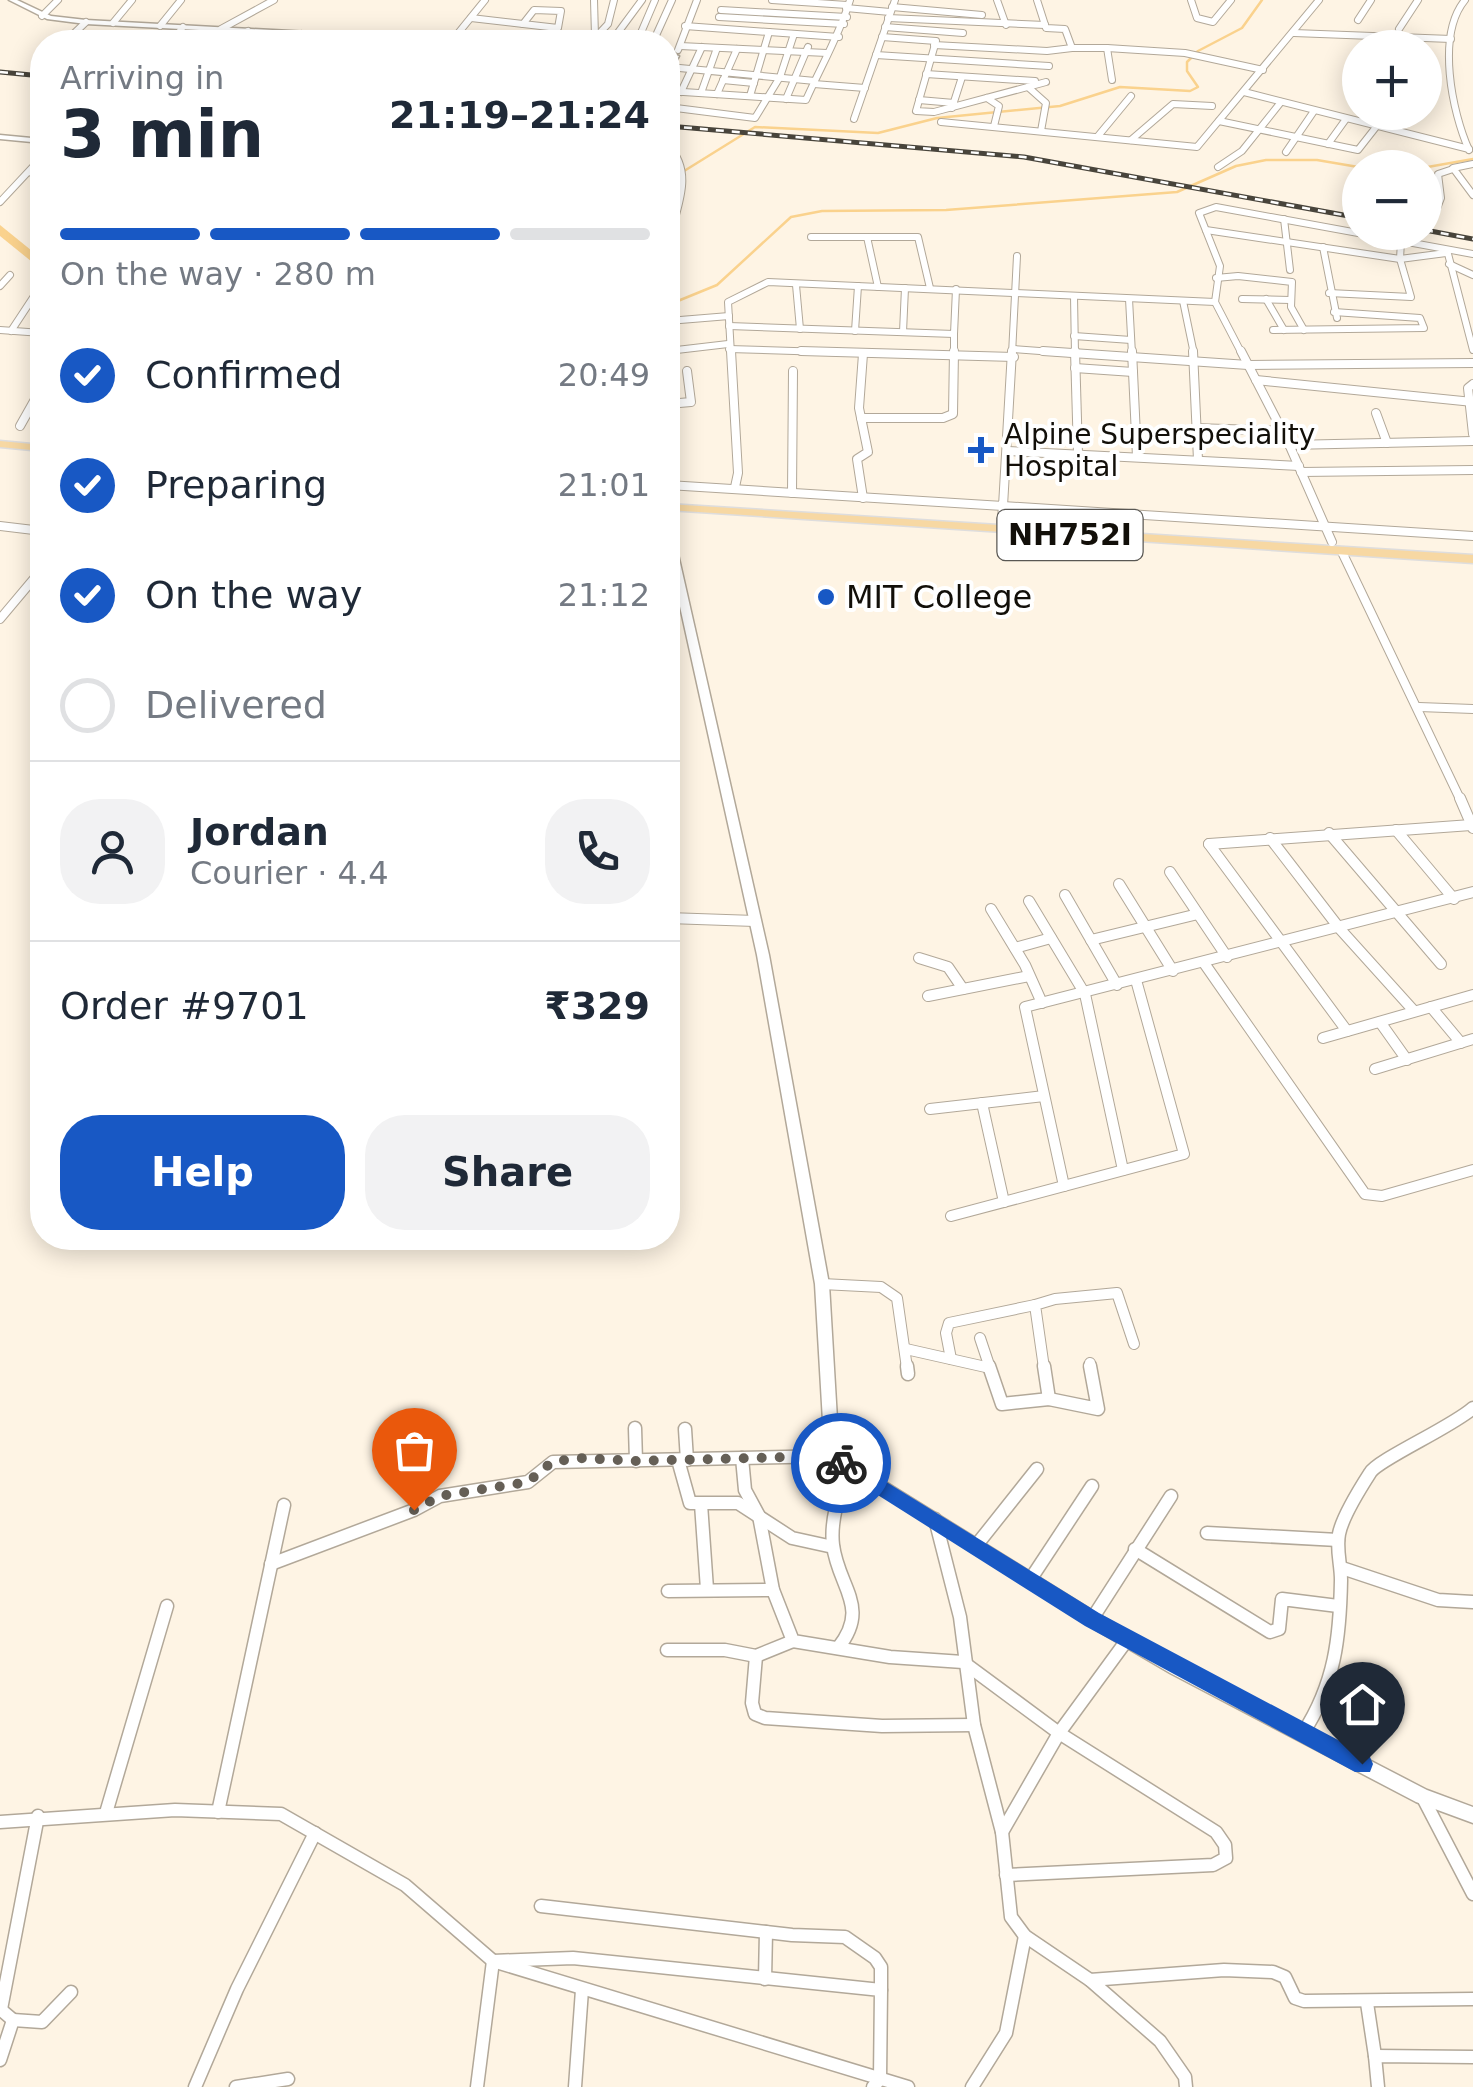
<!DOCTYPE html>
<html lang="en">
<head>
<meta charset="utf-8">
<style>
	body { margin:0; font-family:"DejaVu Sans",sans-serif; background:#f2f2f3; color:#1f2937; height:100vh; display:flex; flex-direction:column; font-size:38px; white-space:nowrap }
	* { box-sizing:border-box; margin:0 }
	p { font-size:32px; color:#747a83 }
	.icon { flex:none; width:55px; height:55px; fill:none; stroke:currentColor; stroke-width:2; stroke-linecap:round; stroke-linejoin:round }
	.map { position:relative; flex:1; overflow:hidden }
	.side { position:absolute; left:30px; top:30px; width:650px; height:1220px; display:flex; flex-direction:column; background:#fff; border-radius:40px; box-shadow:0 5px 25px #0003 }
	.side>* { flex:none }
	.tools { position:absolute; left:1342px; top:30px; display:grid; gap:20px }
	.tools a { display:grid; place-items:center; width:100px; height:100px; border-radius:50%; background:#fff; box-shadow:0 5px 25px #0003; font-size:50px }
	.pin { position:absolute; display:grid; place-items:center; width:85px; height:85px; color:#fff; margin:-102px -42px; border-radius:50% 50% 50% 0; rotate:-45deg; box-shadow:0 0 10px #0007 }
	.pin .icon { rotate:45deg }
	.courier { position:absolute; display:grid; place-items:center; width:100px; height:100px; margin:-50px; border:8px solid #1858c4; border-radius:50%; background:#fff; color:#222; box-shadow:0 2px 12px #0007 }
	.headline em { font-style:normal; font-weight:800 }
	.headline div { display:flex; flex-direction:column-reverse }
	.headline { display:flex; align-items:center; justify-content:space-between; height:170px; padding:0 30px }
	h1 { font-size:65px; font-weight:800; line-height:75px }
	.bar { display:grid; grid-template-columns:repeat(4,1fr); gap:15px 10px; align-content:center; height:120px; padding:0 30px }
	.bar i { height:12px; border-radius:8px; background:#e0e1e3 }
	.bar .active { background:#1858c4 }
	.bar p { grid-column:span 4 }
	.line { display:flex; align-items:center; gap:25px; padding:0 30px; border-top:2px solid #e0e1e3 }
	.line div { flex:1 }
	.round { display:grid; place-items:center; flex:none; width:105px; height:105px; border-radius:40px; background:#f2f2f3 }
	ol { padding:0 30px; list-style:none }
	li { display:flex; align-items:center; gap:30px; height:110px }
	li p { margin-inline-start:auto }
	li .icon { padding:10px; border-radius:50%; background:#1858c4; color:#fff; stroke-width:4 }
	li:last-child { color:#747a83 }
	li i { width:55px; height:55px; border:5px solid #e0e1e3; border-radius:50% }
	.primary-button { display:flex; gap:20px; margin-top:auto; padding:20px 30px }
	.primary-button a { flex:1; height:115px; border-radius:40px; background:#1858c4; color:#fff; font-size:40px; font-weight:800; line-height:115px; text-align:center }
	.primary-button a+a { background:#f2f2f3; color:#1f2937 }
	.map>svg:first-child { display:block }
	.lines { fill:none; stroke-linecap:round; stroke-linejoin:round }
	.stream { stroke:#fad28d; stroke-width:2.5 }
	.river { fill:#fad28d; fill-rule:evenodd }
	.minor-far3-casing { stroke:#b2a899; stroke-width:8 }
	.minor-far2-casing { stroke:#b2a899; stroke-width:10 }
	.minor-far1-casing { stroke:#b2a899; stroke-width:12 }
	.minor-casing { stroke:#b2a899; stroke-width:15 }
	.tertiary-casing { stroke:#b2a899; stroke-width:3 }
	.trunk-casing { stroke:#dedddd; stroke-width:3 }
	.minor-far3 { stroke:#fff; stroke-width:6 }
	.minor-far2 { stroke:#fff; stroke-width:8 }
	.minor-far1 { stroke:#fff; stroke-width:10 }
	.minor { stroke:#fff; stroke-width:12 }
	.tertiary { fill:#fff; fill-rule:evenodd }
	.trunk { fill:#f7d8a3; fill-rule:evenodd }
	.rail-casing { stroke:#48443b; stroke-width:5 }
	.rail { stroke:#fff; stroke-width:2.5; stroke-dasharray:8; stroke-linecap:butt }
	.route { fill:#1858c4 }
	.done { stroke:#655f56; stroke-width:10; stroke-dasharray:0 18 }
	.poi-dot { fill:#1858c4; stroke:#fff; stroke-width:4 }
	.labels { text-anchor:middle; stroke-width:8; stroke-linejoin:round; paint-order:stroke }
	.far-poi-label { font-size:28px; fill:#120f09; stroke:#fff; text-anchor:start }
	.shield { fill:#fff; stroke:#595753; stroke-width:2.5 }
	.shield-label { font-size:30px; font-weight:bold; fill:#120f09 }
	.poi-label { font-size:32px; fill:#120f09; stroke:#fff; text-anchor:start }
</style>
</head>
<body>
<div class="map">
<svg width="1473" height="2087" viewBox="0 0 1473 2087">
	<rect width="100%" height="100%" fill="#fef4e4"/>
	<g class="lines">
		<g class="stream">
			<polyline points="1422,168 1473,159"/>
			<polyline points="668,181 755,127 878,133 937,118 1060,106 1120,87 1190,91 1198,87 1187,71 1187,62 1198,51 1242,28 1262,0"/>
			<polyline points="668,305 717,285 791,217 822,211 946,210 1177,192 1236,166 1266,160 1317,160 1364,168"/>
		</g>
		<polygon class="river" points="0,225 42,259 42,270 0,236"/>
		<defs>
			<g id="minor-far3">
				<polyline points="594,0 595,36"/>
				<polyline points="772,0 847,5"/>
				<polyline points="997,0 1006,25"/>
				<polyline points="1037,0 1046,28 1065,29 1072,48 1107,48 1112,80"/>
				<polyline points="1191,0 1197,18 1213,22 1231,0"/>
				<path d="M1465,0C1436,35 1452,112 1469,150"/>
				<polyline points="892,7 982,15"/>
				<polyline points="846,8 890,12"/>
				<polygon points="534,10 561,11 558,28 523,24"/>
				<polyline points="721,10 847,17"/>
				<polyline points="42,16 58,0"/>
				<polyline points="719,17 844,24"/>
				<polyline points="471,18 523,24"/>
				<polyline points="888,18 1045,25"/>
				<polyline points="1358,20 1371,0"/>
				<polyline points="113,23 132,0"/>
				<polyline points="160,26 181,0"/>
				<polyline points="685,26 839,37"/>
				<polyline points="885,27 963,33"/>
				<polyline points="221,29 274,0"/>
				<polyline points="1399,29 1418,0"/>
				<polyline points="1294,33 1451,39"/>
				<polyline points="882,37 936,41 916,111 934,112 1046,82"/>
				<polyline points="65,42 86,22"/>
				<polyline points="171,42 183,27"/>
				<polyline points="228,42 248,31"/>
				<polyline points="285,42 301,34"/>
				<polyline points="451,42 485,0"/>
				<polyline points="591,42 608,24 614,0"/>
				<polyline points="611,42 642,0"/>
				<polyline points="637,42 655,0"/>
				<polyline points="653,42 672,0"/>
				<polyline points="934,45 1047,51 1072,48"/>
				<polyline points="680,46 827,53"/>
				<polyline points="1107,48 1185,53 1263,70"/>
				<polyline points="678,50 697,0"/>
				<polyline points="876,55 1049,66"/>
				<polyline points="669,67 815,81"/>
				<polyline points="926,74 1035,81"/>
				<polyline points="723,80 754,83"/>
				<polyline points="814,84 865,88"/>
				<polyline points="1028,87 1046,103 1041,131"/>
				<path d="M668,91L806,100C821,66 839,36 850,0"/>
				<polyline points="681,92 702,47"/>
				<polyline points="1244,92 1469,149"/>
				<polyline points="701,93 717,48"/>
				<polyline points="717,94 737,49"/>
				<polyline points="750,96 769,32"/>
				<polyline points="987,98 999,106 994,126"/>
				<polyline points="786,99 808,47"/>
				<polyline points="919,100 954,103"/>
				<polyline points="668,107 755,118 780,77 794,34"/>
				<polyline points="952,108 962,77"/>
				<polyline points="854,119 895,0"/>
				<polyline points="1219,121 1358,150 1376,127"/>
				<polyline points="941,122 1197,147 1319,0"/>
				<polyline points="1098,136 1131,96"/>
				<polyline points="1131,140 1173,104 1212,106"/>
				<polyline points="1328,144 1346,119"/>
				<path d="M668,145C697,175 674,211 668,246"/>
				<polyline points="1286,152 1314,111"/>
				<polyline points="1473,164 1453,168 1473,195"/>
				<polyline points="1218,167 1242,151 1281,102"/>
				<polyline points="30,172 42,180"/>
				<polyline points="0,202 42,157"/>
				<polyline points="1434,216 1441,198 1438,174 1453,169"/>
				<polyline points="1284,219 1290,270"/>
				<polyline points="1206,230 1400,259 1446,253"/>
				<polyline points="811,237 918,237 930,288"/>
				<polyline points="867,237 878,287"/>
				<polyline points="1323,247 1337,318"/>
				<polyline points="1447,250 1473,350"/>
				<polyline points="1449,264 1473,275"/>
				<polyline points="1216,278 1238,276 1292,282 1291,307 1304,330"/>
				<polyline points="796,285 800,329"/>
				<polyline points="0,286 10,275"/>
				<polyline points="1329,293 1411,297 1400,259 1401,241"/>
				<polyline points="1074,296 1075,354"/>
				<polyline points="1129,299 1132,354"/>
				<polyline points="1242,299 1290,300"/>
				<polyline points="1266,299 1284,330"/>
				<polyline points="1183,301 1194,354"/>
				<polyline points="668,321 729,316"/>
				<polyline points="729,326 954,334 956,289"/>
				<polyline points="0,330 42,333"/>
				<polyline points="1273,330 1424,328 1420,318 1334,312"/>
				<polyline points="11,331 42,284"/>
				<polyline points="855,331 858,286"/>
				<polyline points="903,332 905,288"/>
				<polyline points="1074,336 1131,340"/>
				<polyline points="729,349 890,354"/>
				<polyline points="1014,349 1080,354"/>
				<polyline points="668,351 728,344"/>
				<polyline points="731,354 728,302 768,282 1215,302"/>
				<polyline points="954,354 954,334"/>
				<polyline points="1012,354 1017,256"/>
				<polyline points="1242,354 1215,302 1220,266 1199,213 1216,207 1473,254"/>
			</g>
			<g id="minor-far2">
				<polyline points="731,351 738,473 735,487"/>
				<polyline points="801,351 1014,357"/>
				<polyline points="1043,351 1248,365 1473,363"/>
				<polyline points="1075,351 1078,454"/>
				<polyline points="1132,351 1137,457"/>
				<polyline points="1193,351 1198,460"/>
				<polyline points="1241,351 1288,442 1332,542"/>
				<polyline points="863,354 859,408 868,452 857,459 863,498"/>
				<polyline points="1075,368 1133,372"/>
				<polyline points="1256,380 1473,402"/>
				<polyline points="1473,384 1468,388 1473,434"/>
				<polyline points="668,404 691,402 687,371"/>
				<polyline points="1376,413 1387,443"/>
				<polyline points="861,418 943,418 953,414 954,351"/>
				<polyline points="20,426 42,387"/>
				<polyline points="1195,428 1283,431"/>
				<polyline points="1289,445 1473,441"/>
				<polyline points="1008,451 1299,466"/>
				<polyline points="1301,472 1473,470"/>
				<polyline points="668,485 1003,506 1012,351"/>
				<polyline points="792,493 793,371"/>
				<polyline points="0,526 42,531"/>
				<polyline points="1001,530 1003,506 1473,536"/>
				<polyline points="1342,552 1461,801"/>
				<polyline points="0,619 42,569"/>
				<polyline points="1419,707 1473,709"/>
			</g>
			<g id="minor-far1">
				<polyline points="1460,798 1473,828"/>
				<polyline points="1396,830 1454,899"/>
				<polyline points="1329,833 1441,964"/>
				<polyline points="1270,838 1340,929 1414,1011"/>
				<polyline points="1209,844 1471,825"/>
				<polyline points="1209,844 1347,1031"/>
				<polyline points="1170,872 1227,957"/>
				<polyline points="1119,884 1173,971"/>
				<polyline points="1065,895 1117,985"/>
				<polyline points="1029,901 1085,994 1123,1170"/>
				<polyline points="991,909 1025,965 1042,1003"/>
				<polyline points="668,918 755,921"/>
				<polyline points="1091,940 1198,914"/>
				<polyline points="1015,948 1051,938"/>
				<polyline points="919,958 948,967 963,989"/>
				<polyline points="1204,963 1365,1194 1382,1196 1473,1170"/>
				<polyline points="928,996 1029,976"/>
				<polyline points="1431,1007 1461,1043"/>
				<polyline points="1380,1022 1407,1060"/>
				<polyline points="1323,1038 1473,995"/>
				<polyline points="1375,1069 1473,1039"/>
				<polyline points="982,1103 1004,1202"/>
				<polyline points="930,1109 1044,1096"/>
				<polyline points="1064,1186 1025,1007 1473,892"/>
				<polyline points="951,1216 1184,1154 1136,980"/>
				<polyline points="822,1284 881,1287 897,1298 907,1368"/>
				<polyline points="980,1338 989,1365"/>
				<polyline points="906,1349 990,1368"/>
				<polyline points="951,1359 946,1333 949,1323 1035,1305"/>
				<polyline points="1090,1363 1091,1368"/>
				<polyline points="1044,1368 1035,1305 1055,1299 1117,1293 1134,1344"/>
			</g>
			<g id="minor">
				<polyline points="907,1366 908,1374"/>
				<polyline points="989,1366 1002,1404 1049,1399 1044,1366"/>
				<polyline points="1049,1399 1098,1409 1090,1366"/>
				<polyline points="635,1428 636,1461"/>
				<polyline points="685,1429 687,1460"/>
				<polyline points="742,1458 745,1490 759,1516 773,1590 793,1641 890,1657 963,1662 1059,1733 1216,1832 1225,1845 1226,1858 1213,1865 1006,1875"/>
				<polyline points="678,1460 690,1503 738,1503 792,1538 833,1547"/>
				<polyline points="701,1504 707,1589"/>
				<polyline points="935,1519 960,1617 974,1725 1002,1832 1011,1917 1025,1936 1090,1980 1160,2041 1185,2077 1186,2087"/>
				<polyline points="1207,1533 1338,1540"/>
				<polyline points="975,1547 1037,1469"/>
				<polyline points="1135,1549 1270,1632 1279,1629 1282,1599 1338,1606"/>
				<polyline points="271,1564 414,1510 440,1496 528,1482 553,1462 832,1456"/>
				<polyline points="1342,1568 1438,1600 1473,1602"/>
				<polyline points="1030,1580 1092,1486"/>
				<polyline points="668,1591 773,1590"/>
				<polyline points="1092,1619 1171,1496"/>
				<path d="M838,1648C871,1607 838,1587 833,1545C830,1519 840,1492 848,1468"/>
				<polyline points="667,1650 725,1650 756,1656 793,1641"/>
				<polyline points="756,1656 752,1703 755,1714 765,1718 882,1726 974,1725"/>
				<path d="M1303,1733C1335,1684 1340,1637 1341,1580C1341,1564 1336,1549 1339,1534C1342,1518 1361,1487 1370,1473C1377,1460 1452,1427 1473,1408"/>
				<polyline points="1423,1798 1473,1894"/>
				<polyline points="218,1812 284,1505"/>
				<polyline points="106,1813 167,1606"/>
				<polyline points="0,1822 175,1810 281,1814 405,1885 493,1961 908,2087"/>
				<polyline points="1002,1832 1059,1733 1127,1640"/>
				<polyline points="541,1906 792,1935 845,1937 875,1958 881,1967 881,1990"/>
				<polyline points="765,1979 766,1932"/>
				<polyline points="1090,1980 1224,1970 1273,1972 1285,1977 1295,1998 1304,2001 1473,1999"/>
				<polyline points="1367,2003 1375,2056"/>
				<polyline points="0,2009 13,2020 0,2060"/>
				<polyline points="1,2009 38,1816"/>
				<polyline points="13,2020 42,2022 71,1992"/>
				<polyline points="195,2087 237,1989 315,1833"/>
				<polyline points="236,2087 288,2079"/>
				<polyline points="477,2087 493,1961 573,1958 881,1990 880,2079 873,2087"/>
				<polyline points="575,2087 582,1990"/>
				<polyline points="972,2087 1006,2033 1025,1936"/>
				<polyline points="1378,2087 1375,2056 1473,2057"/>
			</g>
			<g id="tertiary">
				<polygon points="9,0 17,0 51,16 86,20 458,40 462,42 427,42 86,24 47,19"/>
				<polygon points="668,53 679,56 671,71 668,71 668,63 671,58 668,57"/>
				<polygon points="0,135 42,139 42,143 0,139"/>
				<polygon points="668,529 673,532 769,955 829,1284 839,1453 1098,1614 1182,1663 1427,1790 1473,1807 1473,1823 1416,1802 1170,1673 1086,1624 827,1460 825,1456 815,1284 757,955 668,552"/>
			</g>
			<g id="trunk">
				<polygon points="0,441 42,445 42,451 0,447"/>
				<polygon points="668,504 1473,555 1473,563 668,510"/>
			</g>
		</defs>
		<use href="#minor-far3" class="minor-far3-casing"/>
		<use href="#minor-far2" class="minor-far2-casing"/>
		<use href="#minor-far1" class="minor-far1-casing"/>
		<use href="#minor" class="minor-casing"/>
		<use href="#tertiary" class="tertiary-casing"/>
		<use href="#trunk" class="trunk-casing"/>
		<use href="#minor-far3" class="minor-far3"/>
		<use href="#minor-far2" class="minor-far2"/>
		<use href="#minor-far1" class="minor-far1"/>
		<use href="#minor" class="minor"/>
		<use href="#tertiary" class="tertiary"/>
		<use href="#trunk" class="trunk"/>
		<defs>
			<g id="rail">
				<polyline points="0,72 42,76"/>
				<polyline points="668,126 1024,157 1360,218"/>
				<polyline points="1425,230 1473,239"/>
			</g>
		</defs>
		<use href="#rail" class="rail-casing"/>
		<use href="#rail" class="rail"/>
	</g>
	<polygon class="route" points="841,1454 1099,1613 1370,1757 1373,1764 1370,1772 1355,1772 1085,1626 835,1468 832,1463"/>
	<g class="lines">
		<polyline class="done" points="414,1510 440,1496 528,1482 552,1462 579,1458 636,1461 832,1456 841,1463"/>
	</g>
	<g class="poi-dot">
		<path d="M976 435h10v10h10v10h-10v10h-10v-10h-10v-10h10z"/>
		<circle cx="826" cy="597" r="10"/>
	</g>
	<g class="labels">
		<g class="far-poi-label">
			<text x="1004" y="444">Alpine Superspeciality<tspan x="1004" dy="32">Hospital</tspan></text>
		</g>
		<rect class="shield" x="997.5" y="510" width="145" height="50" rx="8"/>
		<g class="shield-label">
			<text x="1070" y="545">NH752I</text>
		</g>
		<g class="poi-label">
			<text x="846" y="608">MIT College</text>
		</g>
	</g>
</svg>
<div class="tools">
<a>+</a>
<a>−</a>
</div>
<div class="pin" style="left:414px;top:1510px;background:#ea580c"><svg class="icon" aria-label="bag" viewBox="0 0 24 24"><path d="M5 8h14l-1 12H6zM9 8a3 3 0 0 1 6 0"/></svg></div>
<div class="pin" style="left:1362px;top:1764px;background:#1f2937"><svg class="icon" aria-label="home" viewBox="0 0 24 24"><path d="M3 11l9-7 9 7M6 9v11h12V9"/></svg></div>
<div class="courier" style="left:841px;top:1463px"><svg class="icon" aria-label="bike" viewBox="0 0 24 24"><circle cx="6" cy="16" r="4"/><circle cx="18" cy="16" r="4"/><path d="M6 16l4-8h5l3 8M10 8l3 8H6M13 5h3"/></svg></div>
<section class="side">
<div class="headline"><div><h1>3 min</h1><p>Arriving in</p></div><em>21:19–21:24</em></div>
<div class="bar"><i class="active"></i><i class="active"></i><i class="active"></i><i></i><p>On the way · 280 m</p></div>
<ol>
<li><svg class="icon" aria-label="check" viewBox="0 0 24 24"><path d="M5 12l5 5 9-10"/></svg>Confirmed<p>20:49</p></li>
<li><svg class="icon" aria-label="check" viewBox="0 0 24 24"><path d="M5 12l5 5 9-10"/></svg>Preparing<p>21:01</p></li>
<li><svg class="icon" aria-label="check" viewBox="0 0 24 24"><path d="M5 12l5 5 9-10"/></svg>On the way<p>21:12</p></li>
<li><i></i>Delivered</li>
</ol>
<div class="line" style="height:180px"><a class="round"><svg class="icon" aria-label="person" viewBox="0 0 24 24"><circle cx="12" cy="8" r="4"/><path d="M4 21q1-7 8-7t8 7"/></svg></a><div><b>Jordan</b><p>Courier · 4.4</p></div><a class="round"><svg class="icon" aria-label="phone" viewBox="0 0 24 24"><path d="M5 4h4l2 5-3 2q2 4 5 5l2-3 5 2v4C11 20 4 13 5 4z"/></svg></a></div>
<div class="line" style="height:130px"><div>Order #9701</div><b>₹329</b></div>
<div class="primary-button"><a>Help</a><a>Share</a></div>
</section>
</div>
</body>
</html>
